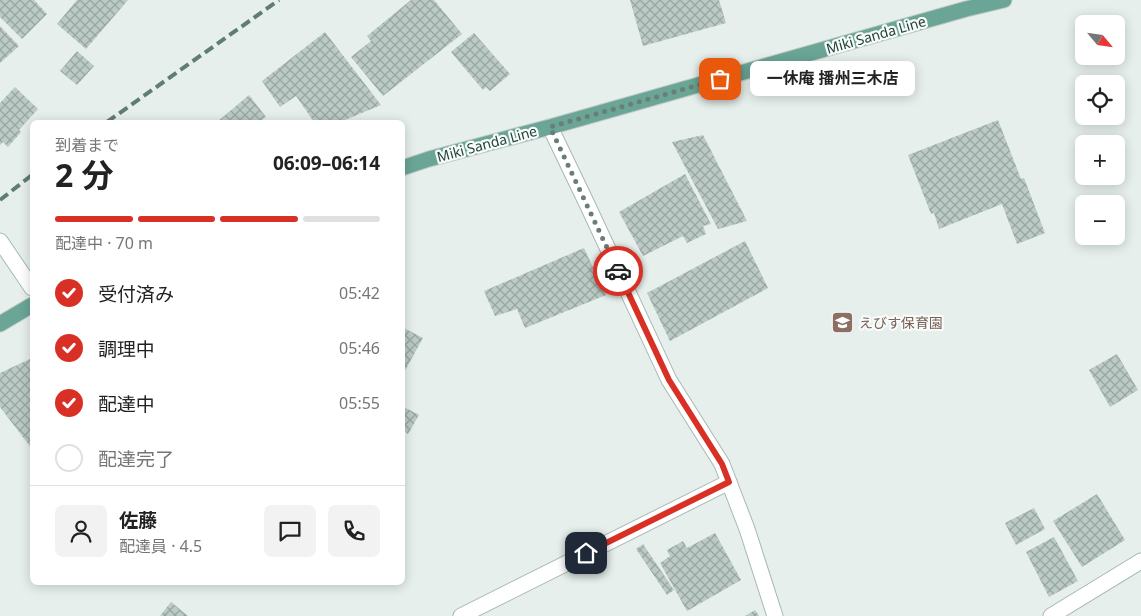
<!DOCTYPE html>
<html lang="ja">
<head>
<meta charset="utf-8">
<style>
	body { margin:0; font-family:"Noto Sans","Noto Sans JP",sans-serif; background:#f2f2f2; color:#222; height:100vh; display:flex; flex-direction:column; font-size:19px; white-space:nowrap }
	* { box-sizing:border-box; margin:0 }
	p { font-size:16px; color:#767676 }
	.icon { flex:none; width:28px; height:28px; fill:none; stroke:currentColor; stroke-width:2; stroke-linecap:round; stroke-linejoin:round }
	.map { position:relative; flex:1; overflow:hidden }
	.side { position:absolute; left:30px; top:120px; width:375px; height:465px; display:flex; flex-direction:column; background:#fff; border-radius:8px; box-shadow:0 2px 12px #0003 }
	.side>* { flex:none }
	.needle { width:32px; rotate:119deg }
	.buttons { position:absolute; left:1075px; top:15px; display:grid; gap:10px }
	.buttons a { display:grid; place-items:center; width:50px; height:50px; border-radius:8px; background:#fff; box-shadow:0 2px 12px #0003; font-size:25px }
	.pin { position:absolute; display:grid; place-items:center; width:42px; height:42px; color:#fff; margin:-21px; border-radius:10px; box-shadow:0 2px 8px #0006 }
	.courier { position:absolute; display:grid; place-items:center; width:50px; height:50px; margin:-25px; border:4px solid #d93025; border-radius:50%; background:#fff; color:#222; box-shadow:0 1px 6px #0007 }
	.bubble { position:absolute; height:35px; border-radius:8px; background:#fff; box-shadow:0 2px 12px #0003; font-size:16px; font-weight:700; line-height:35px; text-align:center }
	.head em { font-style:normal; font-weight:700 }
	.head div { display:flex; flex-direction:column-reverse }
	.head { display:flex; align-items:center; justify-content:space-between; height:85px; padding:0 25px }
	h1 { font-size:32px; font-weight:700; line-height:38px }
	.bar { display:grid; grid-template-columns:repeat(4,1fr); gap:8px 5px; align-content:center; height:60px; padding:0 25px }
	.bar i { height:6px; border-radius:4px; background:#e0e0e0 }
	.bar .current { background:#d93025 }
	.bar p { grid-column:span 4 }
	.line { display:flex; align-items:center; gap:12px; padding:0 25px; border-top:1px solid #e0e0e0 }
	.line div { flex:1 }
	.round { display:grid; place-items:center; flex:none; width:52px; height:52px; border-radius:8px; background:#f2f2f2 }
	ol { padding:0 25px; list-style:none }
	li { display:flex; align-items:center; gap:15px; height:55px }
	li p { margin-inline-start:auto }
	li .icon { padding:5px; border-radius:50%; background:#d93025; color:#fff; stroke-width:4 }
	li:last-child { color:#767676 }
	li i { width:28px; height:28px; border:2px solid #e0e0e0; border-radius:50% }
	.map>svg:first-child { display:block }
	.building { fill:url(#building-cross-hatch) }
	.lines { fill:none; stroke-linecap:round; stroke-linejoin:round }
	.minor-casing { stroke:#a8b8b2; stroke-width:17 }
	.primary-casing { stroke:#c2cac8; stroke-width:17 }
	.minor { stroke:#fff; stroke-width:15 }
	.primary { stroke:#6aa596; stroke-width:15 }
	.rail { stroke:#5f7d75; stroke-width:4; stroke-dasharray:10 5; stroke-linecap:butt }
	.done { stroke:#687f78; stroke-width:5; stroke-dasharray:0 9 }
	.route { stroke:#d93025; stroke-width:6 }
	.labels { text-anchor:middle; stroke-width:4.5; stroke-linejoin:round; paint-order:stroke }
	.street-label { font-size:14px; fill:#24423a; stroke:#f7fbf9 }
	.education-label { font-size:14px; fill:#785e54; stroke:#f7fbf9; text-anchor:start }
</style>
</head>
<body>
<div class="map">
<svg width="1141" height="616" viewBox="0 0 1141 616">
	<defs>
		<pattern id="building-cross-hatch" width="8" height="8" patternUnits="userSpaceOnUse" patternTransform="scale(1.25)"><rect width="8" height="8" fill="#bbcac4"/><path d="M0 0l8 8M0 8l8-8" fill="none" stroke="#98a6a0"/></pattern>
	</defs>
	<rect width="100%" height="100%" fill="#e6efeb"/>
	<g class="building">
		<polygon points="0,0 34,0 47,14 22,39 0,17"/>
		<polygon points="77,0 128,0 86,49 57,24"/>
		<polygon points="411,0 434,0 462,34 383,96 351,57 371,41 367,36"/>
		<polygon points="630,0 719,0 726,23 643,46"/>
		<polygon points="0,26 19,46 0,63"/>
		<polygon points="325,32 381,105 340,122 314,122 296,96 280,107 262,81"/>
		<polygon points="474,33 510,74 490,91 486,87 483,90 451,52"/>
		<polygon points="77,51 94,66 77,85 60,71"/>
		<polygon points="15,87 38,109 19,130 21,132 8,147 3,142 0,145 0,103"/>
		<polygon points="249,95 266,117 259,122 217,122"/>
		<polygon points="998,120 1021,179 1024,178 1045,233 1017,244 1002,204 939,229 934,213 931,214 908,155"/>
		<polygon points="703,135 747,221 718,229 672,142"/>
		<polygon points="685,174 711,224 703,226 706,234 687,243 683,236 643,256 619,212"/>
		<polygon points="745,241 768,288 670,341 647,293"/>
		<polygon points="584,248 606,295 525,328 517,309 495,316 484,291"/>
		<polygon points="402,327 423,338 402,376"/>
		<polygon points="1117,354 1138,390 1110,407 1089,370"/>
		<polygon points="32,358 32,449 0,407 0,373"/>
		<polygon points="402,406 419,415 408,434 402,430"/>
		<polygon points="1097,494 1125,540 1082,567 1053,521"/>
		<polygon points="1034,508 1045,529 1016,545 1005,523"/>
		<polygon points="715,533 741,580 687,611 660,563 670,556 667,550 683,541 687,548"/>
		<polygon points="1054,537 1078,581 1049,597 1026,552"/>
		<polygon points="643,544 674,590 667,595 636,549"/>
		<polygon points="171,602 188,616 160,616"/>
		<polygon points="755,610 759,616 745,616"/>
	</g>
	<g class="lines">
		<defs>
			<g id="minor">
				<polyline points="550,127 587,204 669,380 722,464 747,529 775,616"/>
				<polyline points="0,241 32,288"/>
				<polyline points="461,616 729,482"/>
				<polyline points="1051,616 1141,561"/>
			</g>
			<g id="primary">
				<polyline points="402,168 429,159 550,127 966,9 1004,0"/>
				<polyline points="0,324 32,305"/>
			</g>
		</defs>
		<use href="#minor" class="minor-casing"/>
		<use href="#primary" class="primary-casing"/>
		<use href="#minor" class="minor"/>
		<use href="#primary" class="primary"/>
		<g class="rail">
			<polyline points="107,122 279,0"/>
			<polyline points="0,200 32,175"/>
		</g>
	</g>
	<g class="lines">
		<polyline class="done" points="618,271 550,127 720,79"/>
		<polyline class="route" points="586,553 729,482 722,464 669,380 618,271"/>
	</g>
	<defs>
		<symbol id="school-square" viewBox="-11 -11 22 22"><rect x="-9" y="-9" width="18" height="18" rx="4" fill="#8d6e63" stroke="#f7fbf9"/><path d="M0-5L7-2L0 1L-7-2ZM-4 1L0 2.5L4 1V4Q0 6-4 4Z" fill="#fff"/></symbol>
	</defs>
	<g fill-rule="evenodd">
		<use href="#school-square" x="830" y="310" width="25" height="25"/>
	</g>
	<g class="labels">
		<g class="street-label">
			<text transform="translate(876 35) rotate(-16)" y="5">Miki Sanda Line</text>
			<text transform="translate(487 144) rotate(-15)" y="5">Miki Sanda Line</text>
		</g>
		<g class="education-label">
			<text x="859" y="328">えびす保育園</text>
		</g>
	</g>
</svg>
<div class="buttons">
<a><svg class="needle" viewBox="-14 -14 28 28"><path d="M0-13l5 13h-10z" fill="#e53935"/><path d="M0 13l5-13h-10z" fill="#767676"/></svg></a>
<a><svg class="icon" aria-label="locate" viewBox="0 0 24 24"><circle cx="12" cy="12" r="6"/><path d="M12 2v4M12 18v4M2 12h4M18 12h4"/></svg></a>
<a>+</a>
<a>−</a>
</div>
<div class="pin" style="left:720px;top:79px;background:#ea580c"><svg class="icon" aria-label="bag" viewBox="0 0 24 24"><path d="M5 8h14l-1 12H6zM9 8a3 3 0 0 1 6 0"/></svg></div>
<div class="pin" style="left:586px;top:553px;background:#1f2937"><svg class="icon" aria-label="home" viewBox="0 0 24 24"><path d="M3 11l9-7 9 7M6 9v11h12V9"/></svg></div>
<div class="courier" style="left:618px;top:271px"><svg class="icon" aria-label="car" viewBox="0 0 24 24"><path d="M5 17H2v-5l4-1 3-4h7l3 4 3 1v5h-3M9 17h6M6 11h13"/><circle cx="7" cy="17" r="2"/><circle cx="17" cy="17" r="2"/></svg></div>
<div class="bubble" style="left:750px;top:61px;width:165px">一休庵 播州三木店</div>
<section class="side">
<div class="head"><div><h1>2 分</h1><p>到着まで</p></div><em>06:09–06:14</em></div>
<div class="bar"><i class="current"></i><i class="current"></i><i class="current"></i><i></i><p>配達中 · 70 m</p></div>
<ol>
<li><svg class="icon" aria-label="check" viewBox="0 0 24 24"><path d="M5 12l5 5 9-10"/></svg>受付済み<p>05:42</p></li>
<li><svg class="icon" aria-label="check" viewBox="0 0 24 24"><path d="M5 12l5 5 9-10"/></svg>調理中<p>05:46</p></li>
<li><svg class="icon" aria-label="check" viewBox="0 0 24 24"><path d="M5 12l5 5 9-10"/></svg>配達中<p>05:55</p></li>
<li><i></i>配達完了</li>
</ol>
<div class="line" style="height:90px"><a class="round"><svg class="icon" aria-label="person" viewBox="0 0 24 24"><circle cx="12" cy="8" r="4"/><path d="M4 21q1-7 8-7t8 7"/></svg></a><div><b>佐藤</b><p>配達員 · 4.5</p></div><a class="round"><svg class="icon" aria-label="chat" viewBox="0 0 24 24"><path d="M4 5h16v11H9l-5 4z"/></svg></a><a class="round"><svg class="icon" aria-label="phone" viewBox="0 0 24 24"><path d="M5 4h4l2 5-3 2q2 4 5 5l2-3 5 2v4C11 20 4 13 5 4z"/></svg></a></div>
</section>
</div>
</body>
</html>
